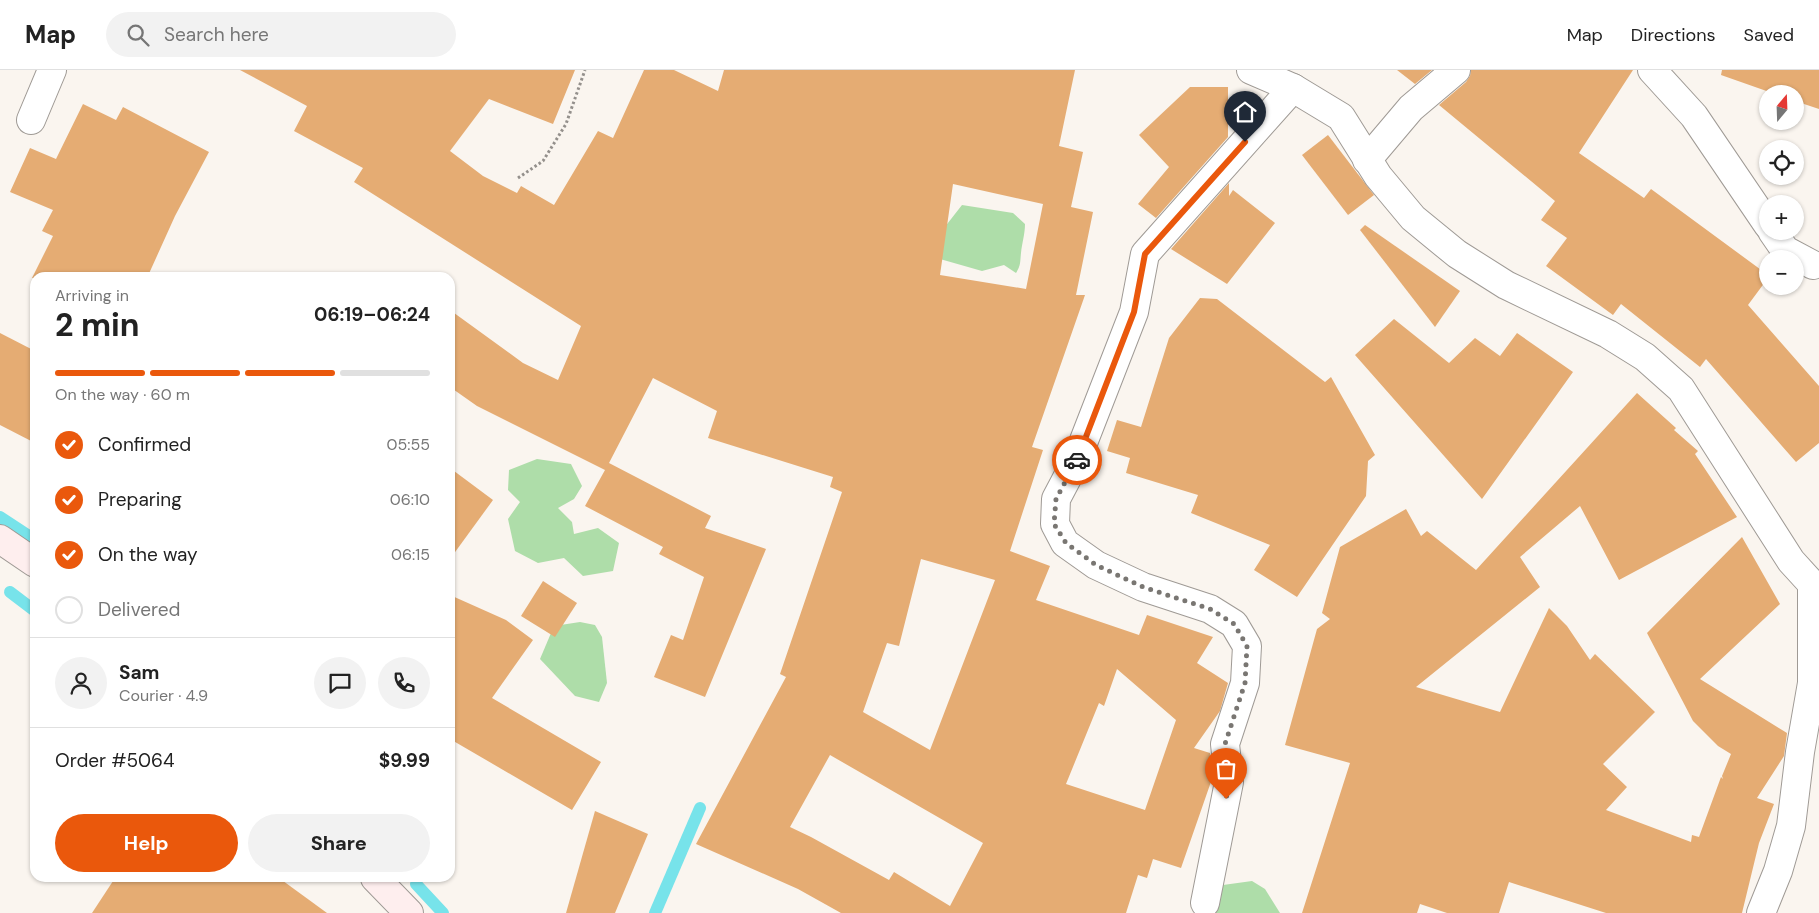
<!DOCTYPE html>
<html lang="en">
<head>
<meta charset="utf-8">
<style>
	body { margin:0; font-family:"DM Sans",sans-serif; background:#f2f2f2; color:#222; height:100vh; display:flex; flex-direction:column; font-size:19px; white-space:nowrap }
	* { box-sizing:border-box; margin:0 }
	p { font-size:16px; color:#767676 }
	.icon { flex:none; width:28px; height:28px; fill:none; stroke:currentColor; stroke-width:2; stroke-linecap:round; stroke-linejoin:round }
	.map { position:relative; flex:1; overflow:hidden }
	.side { position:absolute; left:30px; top:202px; width:425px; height:610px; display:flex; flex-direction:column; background:#fff; border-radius:15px; box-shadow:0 1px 4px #0004 }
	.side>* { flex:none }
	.needle { width:32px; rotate:19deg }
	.buttons { position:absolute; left:1759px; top:15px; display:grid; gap:10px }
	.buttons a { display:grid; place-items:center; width:45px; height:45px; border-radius:50%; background:#fff; box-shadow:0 1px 4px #0004; font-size:25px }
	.pin { position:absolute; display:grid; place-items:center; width:42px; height:42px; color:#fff; margin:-51px -21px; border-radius:50% 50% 50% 0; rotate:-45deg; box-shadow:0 0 5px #0007 }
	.pin .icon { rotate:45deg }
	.courier { position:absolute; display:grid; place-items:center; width:50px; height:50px; margin:-25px; border:4px solid #ea580c; border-radius:50%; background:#fff; color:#222; box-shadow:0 1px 6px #0007 }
	.head em { font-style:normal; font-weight:700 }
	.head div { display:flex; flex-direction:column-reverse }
	.head { display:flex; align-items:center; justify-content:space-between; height:85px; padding:0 25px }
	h1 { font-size:32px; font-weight:700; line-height:38px }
	.bar { display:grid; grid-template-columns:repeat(4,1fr); gap:8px 5px; align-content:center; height:60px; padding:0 25px }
	.bar i { height:6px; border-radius:4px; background:#e0e0e0 }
	.bar .on { background:#ea580c }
	.bar p { grid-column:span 4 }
	.line { display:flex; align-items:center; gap:12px; padding:0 25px; border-top:1px solid #e0e0e0 }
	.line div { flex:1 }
	.round { display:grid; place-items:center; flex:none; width:52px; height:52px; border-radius:26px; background:#f2f2f2 }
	ol { padding:0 25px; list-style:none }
	li { display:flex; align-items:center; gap:15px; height:55px }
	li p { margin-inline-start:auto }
	li .icon { padding:5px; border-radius:50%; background:#ea580c; color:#fff; stroke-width:4 }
	li:last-child { color:#767676 }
	li i { width:28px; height:28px; border:2px solid #e0e0e0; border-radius:50% }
	.primary-button { display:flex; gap:10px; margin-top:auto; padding:10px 25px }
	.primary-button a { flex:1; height:58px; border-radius:30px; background:#ea580c; color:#fff; font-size:20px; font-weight:700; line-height:58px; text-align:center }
	.primary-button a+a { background:#f2f2f2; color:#222 }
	header { display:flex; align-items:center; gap:30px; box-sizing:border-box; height:70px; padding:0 25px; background:#fff; border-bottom:1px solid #e0e0e0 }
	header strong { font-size:24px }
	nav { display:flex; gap:28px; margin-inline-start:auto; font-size:18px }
	.search { width:350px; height:45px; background:#f2f2f2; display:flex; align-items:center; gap:12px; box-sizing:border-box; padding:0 18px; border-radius:28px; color:#767676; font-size:19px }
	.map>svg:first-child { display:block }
	.green { fill:#aedda9 }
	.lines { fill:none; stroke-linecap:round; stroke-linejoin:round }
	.stream { stroke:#77e3ea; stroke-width:12 }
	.building { fill:#e5ac73; fill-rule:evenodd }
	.street-casing { stroke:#9f9a95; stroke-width:30 }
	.secondary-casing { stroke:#9f9a95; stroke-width:30 }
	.path { stroke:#94908c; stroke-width:3; stroke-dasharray:2.5 2.5; stroke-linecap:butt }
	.street { stroke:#fff; stroke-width:28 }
	.secondary { stroke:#feeeee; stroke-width:28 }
	.done { stroke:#797672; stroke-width:5; stroke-dasharray:0 9 }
	.route { stroke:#ea580c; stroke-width:6 }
</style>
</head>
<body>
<header>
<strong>Map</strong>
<div class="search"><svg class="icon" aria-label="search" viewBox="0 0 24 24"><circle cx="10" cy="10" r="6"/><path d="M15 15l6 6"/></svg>Search here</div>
<nav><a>Map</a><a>Directions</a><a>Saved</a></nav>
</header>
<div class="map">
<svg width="1819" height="843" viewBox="0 0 1819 843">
	<rect width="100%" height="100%" fill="#faf5ef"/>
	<g class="green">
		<path d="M962,135L1013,143L1025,154C1025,164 1022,173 1021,183C1020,192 1021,195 1016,203L1004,195L982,201L940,189L944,158Z"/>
		<polygon points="537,389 571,394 582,416 574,429 558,438 572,452 574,464 598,458 619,473 613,501 583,506 564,488 538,493 515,481 508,449 520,432 508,420 509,400"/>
		<polygon points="580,552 595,555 602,567 607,613 599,632 575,626 540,589 554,556"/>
		<polygon points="1252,811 1265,819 1280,843 1210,843 1223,815"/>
	</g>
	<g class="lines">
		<g class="stream">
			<polyline points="0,447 35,470"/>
			<polyline points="10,522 35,541"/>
			<polyline points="416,814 443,843"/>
			<polyline points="655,843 700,738"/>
		</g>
	</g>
	<g class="building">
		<path d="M240,0H575L553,54L489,29L450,81L483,106L517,123L521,116L554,135L598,61L613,68L644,0H674L718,21L724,0H1075L1059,76L1083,82L1071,137L1093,142L1076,225H1085L1032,377L1043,380L1010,481L1050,496L1036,530L1139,565L1147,545L1213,567L1197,593L1228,613L1220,641L1194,678L1210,683L1213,706L1181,798L1153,789L1147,808L1138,805L1126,843H841L798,819L696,774L786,607L780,604L842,422L830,417L833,407L708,368L717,341L653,308L609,393L711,446L705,458L766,479L705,627L654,607L671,565L683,570L704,507L659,484L663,477L585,436L605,400L477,336L450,317V240L523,293L558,310L581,256L354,112L363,98L294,61L307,36ZM953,114L1043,134L1026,219L940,205ZM921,489L995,510L930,680L863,642L887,573L899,576ZM1117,599L1176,650L1145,740L1066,714L1099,633L1104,636ZM830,685L983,773L950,836L894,802L889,810L811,767L790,757Z"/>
		<polygon points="1397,0 1432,0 1415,14"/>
		<polygon points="1471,0 1633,0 1579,83 1644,128 1651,119 1768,205 1768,208 1748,235 1819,316 1819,373 1796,392 1706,289 1700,297 1621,234 1613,245 1546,196 1567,168 1541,150 1555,131 1439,35 1466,12 1470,6"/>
		<polygon points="1722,0 1819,0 1819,39 1795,31 1795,24 1775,24 1721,5"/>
		<polygon points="1190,17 1228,17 1228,67 1156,148 1138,134 1169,97 1139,65"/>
		<polygon points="83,34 116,50 123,37 209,82 175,146 147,208 32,208 53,166 42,161 53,140 10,122 30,78 56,89"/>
		<polygon points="1328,65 1374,125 1348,145 1302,85"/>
		<polygon points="1229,113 1229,126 1233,120 1275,153 1227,214 1171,179"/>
		<polygon points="1365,155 1460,221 1435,257 1360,160"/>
		<polygon points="1200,228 1217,229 1325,312 1331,307 1375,385 1368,391 1366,426 1297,527 1254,500 1270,475 1191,443 1198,425 1126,403 1130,388 1107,381 1117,350 1141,357 1169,268"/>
		<polygon points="1394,249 1449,293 1475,268 1500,286 1517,263 1573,302 1482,429 1355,285"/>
		<polygon points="0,263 35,281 35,373 0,355"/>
		<polygon points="1637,323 1676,358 1674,360 1698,381 1695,384 1737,447 1619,510 1580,436 1520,487 1540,517 1416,617 1500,642 1549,538 1567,556 1590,590 1595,584 1655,642 1603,694 1627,717 1606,740 1691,772 1692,765 1699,767 1721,707 1723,709 1722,706 1731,684 1718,676 1693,651 1647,563 1742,467 1780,534 1700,609 1787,663 1784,686 1757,728 1774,734 1759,773 1742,843 1606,843 1509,812 1499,843 1447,843 1420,834 1417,843 1302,843 1350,693 1285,675 1317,559 1330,549 1322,543 1340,477 1406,439 1421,466 1427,461 1476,500"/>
		<polygon points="450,398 493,430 450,489"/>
		<polygon points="543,511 577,533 555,567 521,546"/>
		<polygon points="450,525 506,550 533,570 492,628 601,692 572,740 450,669"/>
		<polygon points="595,741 648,764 615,843 566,843"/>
		<polygon points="115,808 279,808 327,843 92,843"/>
	</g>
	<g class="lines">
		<defs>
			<g id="street">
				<polyline points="1251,0 1293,18 1341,47 1378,106 1413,148 1457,184 1506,215 1608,264 1645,287 1681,319 1791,491 1812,514 1819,515"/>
				<polyline points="1652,0 1694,46 1768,155"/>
				<polyline points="31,50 52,0"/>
				<polyline points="1367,90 1411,38 1456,0"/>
				<polyline points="1772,161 1785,180 1813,195"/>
				<polyline points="1205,833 1229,712 1225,674 1245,613 1247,576 1234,554 1210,539 1143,517 1096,495 1065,473 1055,454 1056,429 1076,391 1134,242 1145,184 1293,18"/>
				<polyline points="1761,843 1778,801 1791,756 1800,682 1812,613 1812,514"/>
			</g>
			<g id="secondary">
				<polyline points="0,469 35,493"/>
				<polyline points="375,808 409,843"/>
			</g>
		</defs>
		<use href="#street" class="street-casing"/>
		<use href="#secondary" class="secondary-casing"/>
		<polyline class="path" points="518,108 543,91 566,54 585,0"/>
		<use href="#street" class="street"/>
		<use href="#secondary" class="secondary"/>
	</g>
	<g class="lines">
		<polyline class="done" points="1077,390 1056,429 1054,454 1066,473 1096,495 1143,517 1210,539 1234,554 1247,576 1245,613 1225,674 1229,712 1226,729"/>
		<polyline class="route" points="1077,390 1134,242 1145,184 1245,72"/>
	</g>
</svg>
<div class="buttons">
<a><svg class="needle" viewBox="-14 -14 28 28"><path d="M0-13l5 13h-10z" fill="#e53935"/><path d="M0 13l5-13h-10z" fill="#767676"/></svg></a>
<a><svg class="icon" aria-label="locate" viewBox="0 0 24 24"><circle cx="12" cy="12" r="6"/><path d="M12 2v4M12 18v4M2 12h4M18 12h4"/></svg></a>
<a>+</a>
<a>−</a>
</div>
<div class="pin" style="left:1226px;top:729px;background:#ea580c"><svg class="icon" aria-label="bag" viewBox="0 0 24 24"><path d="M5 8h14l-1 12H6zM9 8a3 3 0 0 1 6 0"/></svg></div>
<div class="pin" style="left:1245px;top:72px;background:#1f2937"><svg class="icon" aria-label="home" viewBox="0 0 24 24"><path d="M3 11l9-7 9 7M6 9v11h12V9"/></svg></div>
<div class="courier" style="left:1077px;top:390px"><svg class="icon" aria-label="car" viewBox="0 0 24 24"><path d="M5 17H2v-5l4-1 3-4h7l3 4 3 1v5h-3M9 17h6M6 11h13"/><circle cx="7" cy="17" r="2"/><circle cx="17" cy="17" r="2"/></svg></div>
<section class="side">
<div class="head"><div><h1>2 min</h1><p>Arriving in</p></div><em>06:19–06:24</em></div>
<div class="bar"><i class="on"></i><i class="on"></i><i class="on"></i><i></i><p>On the way · 60 m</p></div>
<ol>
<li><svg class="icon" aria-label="check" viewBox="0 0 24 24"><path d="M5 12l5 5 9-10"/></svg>Confirmed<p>05:55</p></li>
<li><svg class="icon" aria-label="check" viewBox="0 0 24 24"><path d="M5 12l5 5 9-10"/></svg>Preparing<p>06:10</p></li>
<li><svg class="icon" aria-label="check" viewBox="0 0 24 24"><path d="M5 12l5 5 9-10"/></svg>On the way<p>06:15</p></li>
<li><i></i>Delivered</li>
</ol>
<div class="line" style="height:90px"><a class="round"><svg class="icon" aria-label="person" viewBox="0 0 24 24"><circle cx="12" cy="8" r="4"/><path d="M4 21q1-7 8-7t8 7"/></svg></a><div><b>Sam</b><p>Courier · 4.9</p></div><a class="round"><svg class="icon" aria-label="chat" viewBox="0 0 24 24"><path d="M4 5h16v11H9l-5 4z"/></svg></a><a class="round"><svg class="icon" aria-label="phone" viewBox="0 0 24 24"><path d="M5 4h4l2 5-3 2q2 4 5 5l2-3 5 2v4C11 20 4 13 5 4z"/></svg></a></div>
<div class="line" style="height:65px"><div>Order #5064</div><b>$9.99</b></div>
<div class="primary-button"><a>Help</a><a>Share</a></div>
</section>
</div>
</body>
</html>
